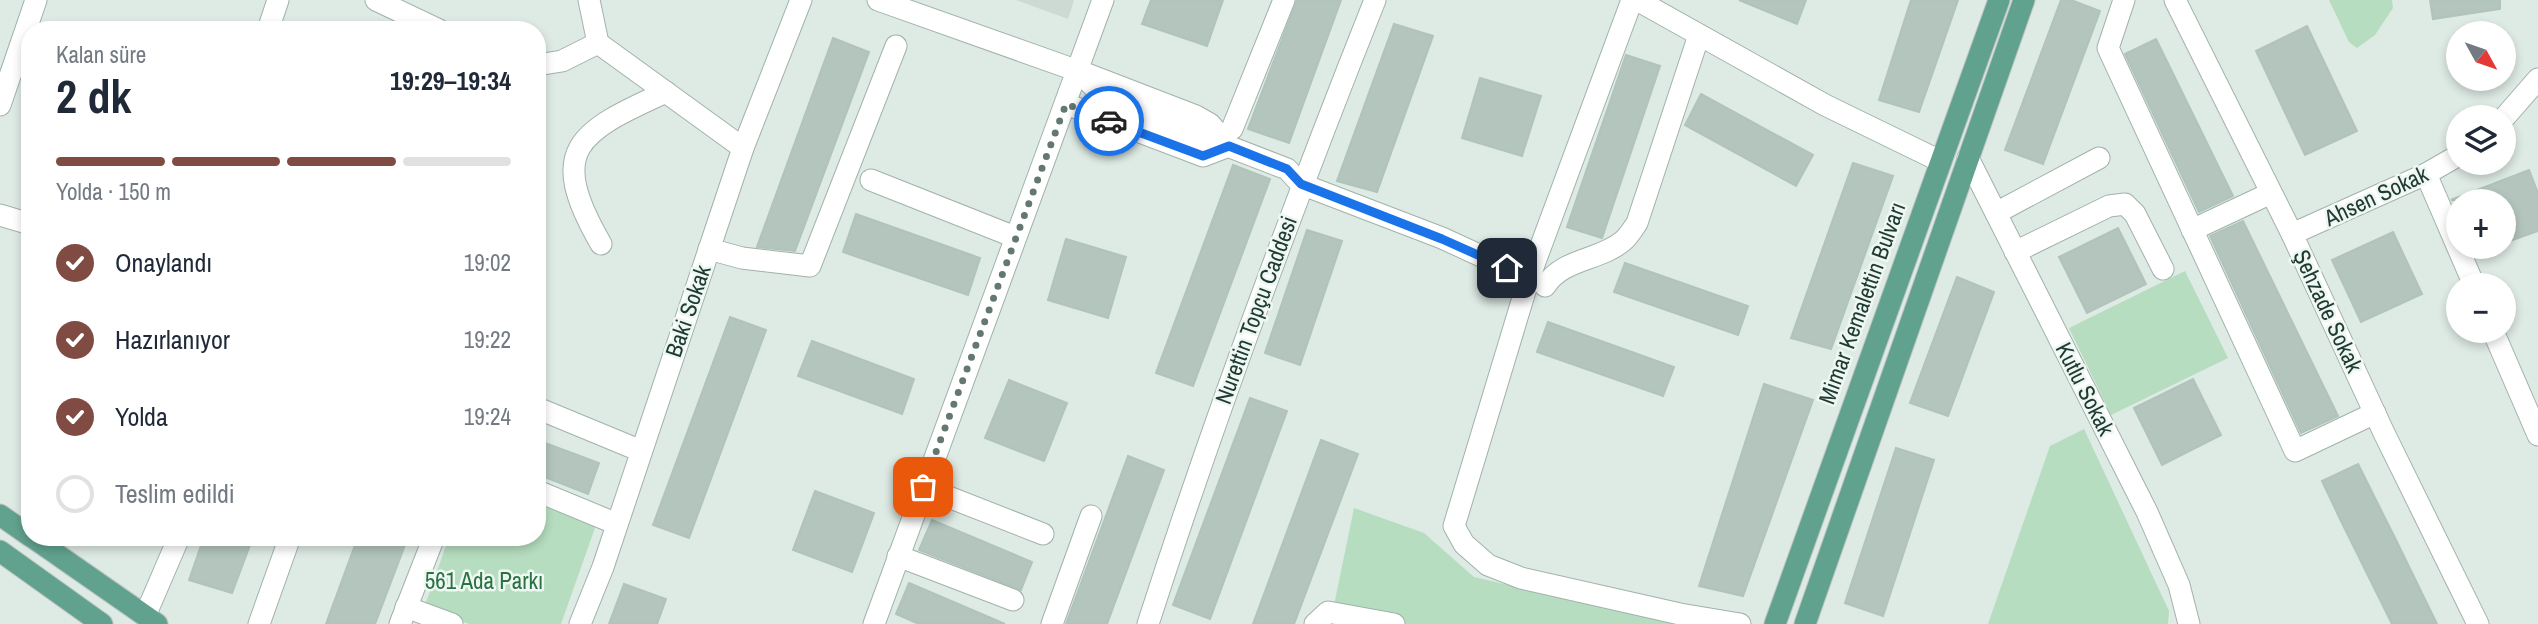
<!DOCTYPE html>
<html lang="tr">
<head>
<meta charset="utf-8">
<style>
	body { margin:0; font-family:"Archivo Narrow",sans-serif; background:#f2f2f3; color:#1f2937; height:100vh; display:flex; flex-direction:column; font-size:26px; white-space:nowrap }
	* { box-sizing:border-box; margin:0 }
	p { font-size:23px; color:#747a83 }
	.icon { flex:none; width:38px; height:38px; fill:none; stroke:currentColor; stroke-width:2; stroke-linecap:round; stroke-linejoin:round }
	.map { position:relative; flex:1; overflow:hidden }
	.panel { position:absolute; left:21px; top:21px; width:525px; height:525px; display:flex; flex-direction:column; background:#fff; border-radius:28px; box-shadow:0 4px 10px #0003 }
	.panel>* { flex:none }
	.needle { width:46px; rotate:130deg }
	.controls { position:absolute; left:2446px; top:21px; display:grid; gap:14px }
	.controls a { display:grid; place-items:center; width:70px; height:70px; border-radius:50%; background:#fff; box-shadow:0 4px 10px #0003; font-size:35px }
	.pin { position:absolute; display:grid; place-items:center; width:60px; height:60px; color:#fff; margin:-30px; border-radius:14px; box-shadow:0 4px 10px #0006 }
	.courier { position:absolute; display:grid; place-items:center; width:70px; height:70px; margin:-35px; border:5px solid #1a73e8; border-radius:50%; background:#fff; color:#222; box-shadow:0 2px 9px #0007 }
	.summary em { font-style:normal; font-weight:800 }
	.summary div { display:flex; flex-direction:column-reverse }
	.summary { display:flex; align-items:center; justify-content:space-between; height:119px; padding:0 35px }
	h1 { font-size:46px; font-weight:800; line-height:52px }
	.bar { display:grid; grid-template-columns:repeat(4,1fr); gap:10px 7px; align-content:center; height:84px; padding:0 35px }
	.bar i { height:9px; border-radius:5px; background:#e0e1e3 }
	.bar .current { background:#804b42 }
	.bar p { grid-column:span 4 }
	ol { padding:0 35px; list-style:none }
	li { display:flex; align-items:center; gap:21px; height:77px }
	li p { margin-inline-start:auto }
	li .icon { padding:7px; border-radius:50%; background:#804b42; color:#fff; stroke-width:4 }
	li:last-child { color:#747a83 }
	li i { width:38px; height:38px; border:4px solid #e0e1e3; border-radius:50% }
	.map>svg:first-child { display:block }
	.built { fill:#ccdad3 }
	.green { fill:#b6ddbf }
	.building { fill:#b3c5bd; stroke:#b0c4bb; stroke-width:2 }
	.lines { fill:none; stroke-linecap:round; stroke-linejoin:round }
	.minor-casing { stroke:#a1b2ab; stroke-width:23 }
	.major-casing { stroke:#bcc4c2; stroke-width:23 }
	.minor { stroke:#fff; stroke-width:21 }
	.major { stroke:#61a28f; stroke-width:21 }
	.done { stroke:#627870; stroke-width:7; stroke-dasharray:0 12.6 }
	.route { stroke:#1a73e8; stroke-width:9 }
	.labels { text-anchor:middle; stroke-width:5; stroke-linejoin:round; paint-order:stroke }
	.street-label { font-size:23px; fill:#1f3a32; stroke:#eef7f2 }
	.park-label { font-size:23px; fill:#287243; stroke:#eef7f2 }
</style>
</head>
<body>
<div class="map">
<svg width="2538" height="624" viewBox="0 0 2538 624">
	<rect width="100%" height="100%" fill="#deeae4"/>
	<polygon class="built" points="1016,0 1074,0 1068,19"/>
	<g class="green">
		<polygon points="2329,0 2392,0 2393,8 2375,35 2357,48 2349,42"/>
		<polygon points="2185,271 2228,358 2111,415 2069,328"/>
		<polygon points="2084,429 2169,611 2168,624 1988,624 2050,446"/>
		<polygon points="537,504 596,525 561,624 469,624 424,608 449,537 537,537"/>
		<polygon points="1354,508 1424,533 1474,577 1675,624 1349,624 1331,620"/>
	</g>
	<g class="building">
		<polygon points="1151,0 1223,0 1207,46 1142,24"/>
		<polygon points="1297,0 1341,0 1289,143 1248,129"/>
		<polygon points="1739,0 1806,0 1797,24"/>
		<polygon points="1911,0 1958,0 1919,112 1879,100"/>
		<polygon points="2061,0 2071,0 2100,11 2043,164 2005,150"/>
		<polygon points="2430,0 2500,0 2500,9 2433,19"/>
		<polygon points="1394,24 1433,36 1377,192 1337,181"/>
		<polygon points="2307,26 2357,131 2305,155 2256,51"/>
		<polygon points="833,38 869,52 795,251 757,247"/>
		<polygon points="2156,39 2233,196 2199,212 2125,54"/>
		<polygon points="1626,55 1660,66 1602,238 1567,227"/>
		<polygon points="1480,78 1541,96 1522,156 1462,138"/>
		<polygon points="1701,94 1813,155 1796,186 1685,125"/>
		<polygon points="1853,163 1893,176 1831,349 1791,338"/>
		<polygon points="1233,165 1270,179 1193,386 1156,373"/>
		<polygon points="2529,170 2538,193 2538,231 2504,243 2504,201 2451,200"/>
		<polygon points="856,214 980,258 968,295 843,252"/>
		<polygon points="2243,221 2338,416 2301,433 2210,236"/>
		<polygon points="2118,228 2146,284 2087,313 2059,257"/>
		<polygon points="1307,230 1342,241 1300,365 1265,353"/>
		<polygon points="2393,232 2422,294 2361,322 2332,260"/>
		<polygon points="1066,239 1126,257 1108,318 1048,300"/>
		<polygon points="1625,263 1748,306 1738,335 1614,292"/>
		<polygon points="1957,277 1994,292 1948,416 1910,403"/>
		<polygon points="730,317 766,330 689,538 653,525"/>
		<polygon points="1548,322 1674,367 1663,396 1537,352"/>
		<polygon points="812,341 914,379 902,414 798,376"/>
		<polygon points="2193,379 2221,435 2162,465 2134,408"/>
		<polygon points="1009,380 1067,403 1044,461 985,438"/>
		<polygon points="1764,384 1813,400 1743,596 1699,586"/>
		<polygon points="1250,398 1287,411 1210,619 1173,605"/>
		<polygon points="537,440 599,463 588,494 537,474"/>
		<polygon points="1321,440 1358,454 1294,624 1253,624"/>
		<polygon points="1896,448 1934,460 1883,616 1845,603"/>
		<polygon points="1128,456 1164,470 1107,624 1066,624"/>
		<polygon points="2358,464 2396,540 2437,624 2392,624 2340,519 2322,481"/>
		<polygon points="815,491 874,513 852,572 793,550"/>
		<polygon points="932,520 1032,562 1021,590 919,550"/>
		<polygon points="204,537 253,537 232,593 189,580"/>
		<polygon points="358,537 408,537 375,624 326,624"/>
		<polygon points="909,583 1005,624 919,624 896,614"/>
		<polygon points="624,584 666,599 657,624 609,624"/>
	</g>
	<g class="lines">
		<defs>
			<g id="minor">
				<polyline points="376,0 439,30"/>
				<polyline points="589,0 598,43 743,148"/>
				<polyline points="878,0 1078,71 1106,99 1287,169 1301,184 1442,238 1529,278"/>
				<polyline points="1632,0 1529,278 1454,526 1464,544 1488,565 1521,578 1680,614 1740,624"/>
				<polyline points="1637,0 1825,105 1940,161"/>
				<polyline points="2124,0 2108,48 2295,451 2375,413"/>
				<polyline points="2175,0 2292,234 2384,433 2478,624"/>
				<polyline points="268,30 278,0"/>
				<polyline points="537,65 562,61 598,43"/>
				<polyline points="1066,104 1203,156 1229,146 1210,124 1196,116 1087,74"/>
				<polyline points="0,105 36,0"/>
				<polyline points="2504,118 2538,79"/>
				<polyline points="1232,129 1284,0"/>
				<polyline points="1968,158 2147,512 2179,585 2189,624"/>
				<polyline points="2426,174 2474,285"/>
				<polyline points="871,180 1015,237"/>
				<polyline points="1996,213 2099,158"/>
				<polyline points="0,215 30,224"/>
				<polyline points="2192,230 2271,193"/>
				<polyline points="2292,234 2426,174 2459,155"/>
				<path d="M601,244C546,149 578,132 666,92"/>
				<polyline points="709,249 742,258 810,266 896,46"/>
				<polyline points="2015,252 2109,206 2125,204 2135,214 2163,269"/>
				<path d="M1545,286C1563,258 1599,261 1623,241C1628,237 1633,229 1637,223L1699,35"/>
				<polyline points="2493,331 2538,435"/>
				<polyline points="537,408 641,451"/>
				<polyline points="923,487 1043,534"/>
				<polyline points="537,491 617,524"/>
				<polyline points="898,556 1013,600"/>
				<polyline points="406,607 452,624"/>
				<polyline points="145,616 179,537"/>
				<polyline points="259,624 290,537"/>
				<polyline points="400,624 434,537"/>
				<polyline points="580,624 603,567 743,148 801,0"/>
				<polyline points="874,624 1103,0"/>
				<polyline points="1052,624 1091,516"/>
				<path d="M1148,624C1216,413 1293,206 1375,0"/>
				<polyline points="1315,624 1328,612 1394,624"/>
			</g>
			<g id="major">
				<polyline points="0,515 30,536"/>
				<polyline points="32,537 157,624"/>
				<polyline points="0,551 102,624"/>
				<polyline points="1775,624 1999,0"/>
				<polyline points="1805,624 2024,0"/>
			</g>
		</defs>
		<use href="#minor" class="minor-casing"/>
		<use href="#major" class="major-casing"/>
		<use href="#minor" class="minor"/>
		<use href="#major" class="major"/>
	</g>
	<g class="lines">
		<polyline class="done" points="923,487 1066,104 1109,121"/>
		<polyline class="route" points="1109,121 1203,156 1229,146 1287,169 1301,184 1442,239 1507,268"/>
	</g>
	<g class="labels">
		<g class="street-label">
			<text transform="translate(2376 196) rotate(-25)" y="8">Ahsen Sokak</text>
			<text transform="translate(1862 303) rotate(-70)" y="8">Mimar Kemalettin Bulvarı</text>
			<text transform="translate(1256 310) rotate(-70)" y="8">Nurettin Topçu Caddesi</text>
			<text transform="translate(688 311) rotate(-71)" y="8">Baki Sokak</text>
			<text transform="translate(2328 311) rotate(65)" y="8">Şehzade Sokak</text>
			<text transform="translate(2085 389) rotate(63)" y="8">Kutlu Sokak</text>
		</g>
		<g class="park-label">
			<text x="484" y="589">561 Ada Parkı</text>
		</g>
	</g>
</svg>
<div class="controls">
<a><svg class="needle" viewBox="-14 -14 28 28"><path d="M0-13l5 13h-10z" fill="#e53935"/><path d="M0 13l5-13h-10z" fill="#747a83"/></svg></a>
<a><svg class="icon" aria-label="layers" viewBox="0 0 24 24"><path d="M12 4l9 5-9 5-9-5zM3 14l9 5 9-5"/></svg></a>
<a>+</a>
<a>−</a>
</div>
<div class="pin" style="left:923px;top:487px;background:#ea580c"><svg class="icon" aria-label="bag" viewBox="0 0 24 24"><path d="M5 8h14l-1 12H6zM9 8a3 3 0 0 1 6 0"/></svg></div>
<div class="pin" style="left:1507px;top:268px;background:#1f2937"><svg class="icon" aria-label="home" viewBox="0 0 24 24"><path d="M3 11l9-7 9 7M6 9v11h12V9"/></svg></div>
<div class="courier" style="left:1109px;top:121px"><svg class="icon" aria-label="car" viewBox="0 0 24 24"><path d="M5 17H2v-5l4-1 3-4h7l3 4 3 1v5h-3M9 17h6M6 11h13"/><circle cx="7" cy="17" r="2"/><circle cx="17" cy="17" r="2"/></svg></div>
<section class="panel">
<div class="summary"><div><h1>2 dk</h1><p>Kalan süre</p></div><em>19:29–19:34</em></div>
<div class="bar"><i class="current"></i><i class="current"></i><i class="current"></i><i></i><p>Yolda · 150 m</p></div>
<ol>
<li><svg class="icon" aria-label="check" viewBox="0 0 24 24"><path d="M5 12l5 5 9-10"/></svg>Onaylandı<p>19:02</p></li>
<li><svg class="icon" aria-label="check" viewBox="0 0 24 24"><path d="M5 12l5 5 9-10"/></svg>Hazırlanıyor<p>19:22</p></li>
<li><svg class="icon" aria-label="check" viewBox="0 0 24 24"><path d="M5 12l5 5 9-10"/></svg>Yolda<p>19:24</p></li>
<li><i></i>Teslim edildi</li>
</ol>
</section>
</div>
</body>
</html>
